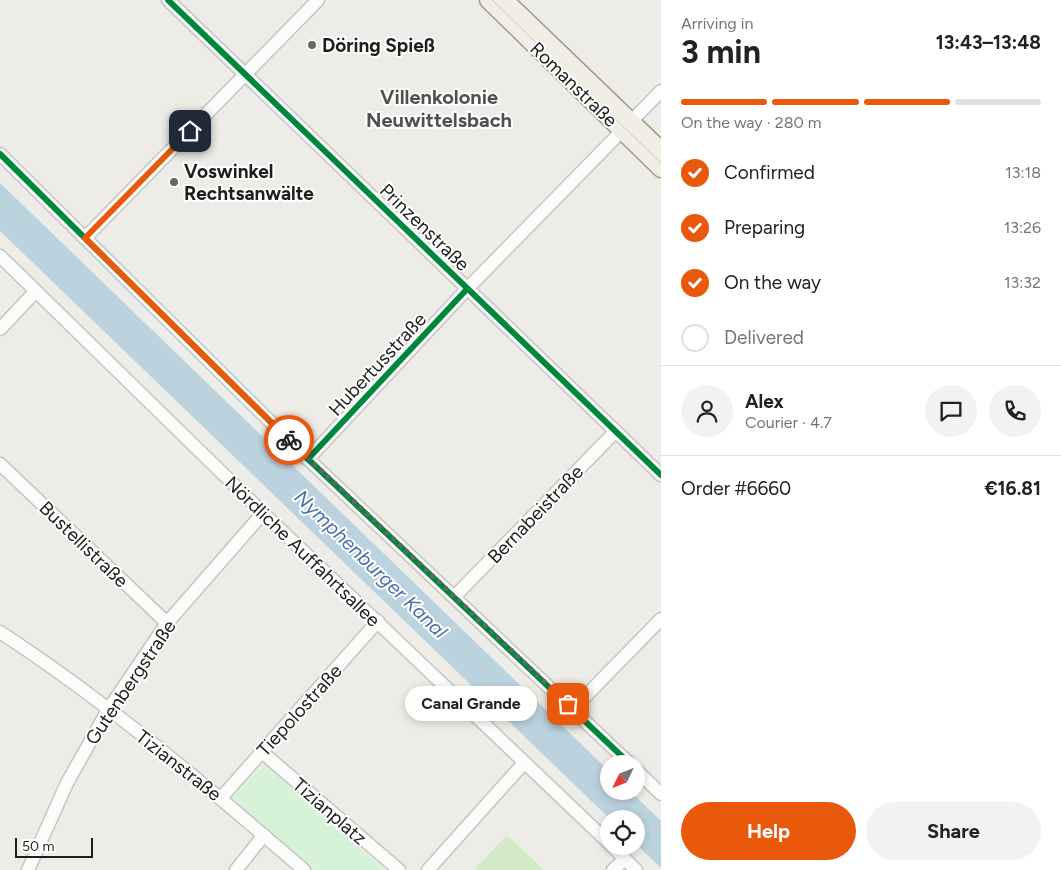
<!DOCTYPE html>
<html lang="en">
<head>
<meta charset="utf-8">
<style>
	body { margin:0; font-family:Figtree,sans-serif; background:#f2f2f2; color:#202124; height:100vh; display:flex; flex-direction:column; font-size:19px; white-space:nowrap }
	* { box-sizing:border-box; margin:0 }
	p { font-size:16px; color:#757577 }
	.icon { flex:none; width:28px; height:28px; fill:none; stroke:currentColor; stroke-width:2; stroke-linecap:round; stroke-linejoin:round }
	.map { position:relative; flex:1; overflow:hidden }
	.details { display:flex; flex-direction:column; background:#fff; width:400px }
	.details>* { flex:none }
	.needle { width:32px; rotate:227deg }
	.buttons { position:absolute; left:600px; top:755px; display:grid; gap:10px }
	.buttons a { display:grid; place-items:center; width:45px; height:45px; border-radius:50%; background:#fff; box-shadow:0 2px 8px #0003; font-size:25px }
	.scale { position:absolute; left:15px; bottom:12px; width:78px; box-sizing:border-box; padding-left:5px; border:2px solid #1e1e1e; border-top:0; font-size:14px; line-height:18px; white-space:nowrap; color:#1e1e1e; -webkit-text-stroke:4px #fff; paint-order:stroke }
	.pin { position:absolute; display:grid; place-items:center; width:42px; height:42px; color:#fff; margin:-21px; border-radius:10px; box-shadow:0 2px 8px #0006 }
	.courier { position:absolute; display:grid; place-items:center; width:50px; height:50px; margin:-25px; border:4px solid #ea580c; border-radius:50%; background:#fff; color:#222; box-shadow:0 1px 6px #0007 }
	.bubble { position:absolute; height:35px; border-radius:18px; background:#fff; box-shadow:0 2px 8px #0003; font-size:16px; font-weight:700; line-height:35px; text-align:center }
	.head em { font-style:normal; font-weight:700 }
	.head div { display:flex; flex-direction:column-reverse }
	.head { display:flex; align-items:center; justify-content:space-between; height:85px; padding:0 20px }
	h1 { font-size:32px; font-weight:700; line-height:38px }
	.bar { display:grid; grid-template-columns:repeat(4,1fr); gap:8px 5px; align-content:center; height:60px; padding:0 20px }
	.bar i { height:6px; border-radius:4px; background:#e0e0e0 }
	.bar .selected { background:#ea580c }
	.bar p { grid-column:span 4 }
	.line { display:flex; align-items:center; gap:12px; padding:0 20px; border-top:1px solid #e0e0e0 }
	.line div { flex:1 }
	.round { display:grid; place-items:center; flex:none; width:52px; height:52px; border-radius:26px; background:#f2f2f2 }
	ol { padding:0 20px; list-style:none }
	li { display:flex; align-items:center; gap:15px; height:55px }
	li p { margin-inline-start:auto }
	li .icon { padding:5px; border-radius:50%; background:#ea580c; color:#fff; stroke-width:4 }
	li:last-child { color:#757577 }
	li i { width:28px; height:28px; border:2px solid #e0e0e0; border-radius:50% }
	.button { display:flex; gap:10px; margin-top:auto; padding:10px 20px }
	.button a { flex:1; height:58px; border-radius:30px; background:#ea580c; color:#fff; font-size:20px; font-weight:700; line-height:58px; text-align:center }
	.button a+a { background:#f2f2f2; color:#202124 }
	main { display:flex; flex:1; min-height:0 }
	.map>svg:first-child { display:block }
	.grass { fill:#d4eac7 }
	.park { fill:#d6f3da }
	.water { fill:#bbd2df }
	.lines { fill:none; stroke-linecap:round; stroke-linejoin:round }
	.minor-casing { stroke:#c5c5c3; stroke-width:15 }
	.major-casing { stroke:#a29d84; stroke-width:19 }
	.minor { stroke:#fcfcfb; stroke-width:12 }
	.major { stroke:#f0eee5; stroke-width:16 }
	.tram { stroke:#cacac9; stroke-width:1 }
	.cycleway-casing { stroke:#fff; stroke-width:9 }
	.cycleway { stroke:#00873e; stroke-width:6 }
	.done { stroke:#666664; stroke-width:5; stroke-dasharray:0 9 }
	.route { stroke:#ea580c; stroke-width:6 }
	.poi-dot { fill:#666664; stroke:#fff; stroke-width:2 }
	.labels { text-anchor:middle; stroke-width:4; stroke-linejoin:round; paint-order:stroke }
	.poi-label { font-size:19px; font-weight:bold; fill:#1e1e1e; stroke:#fff; text-anchor:start }
	.street-label { font-size:19px; fill:#1e1e1e; stroke:#fff }
	.neighbourhood-label { font-size:20px; font-weight:bold; fill:#515151; stroke:#fff }
	.water-label { font-size:20px; font-style:italic; fill:#4d6dab; stroke:#fff }
</style>
</head>
<body>
<main>
<div class="map">
<svg width="661" height="870" viewBox="0 0 661 870">
	<rect width="100%" height="100%" fill="#edece7"/>
	<polygon class="grass" points="507,835 544,870 474,870"/>
	<polygon class="park" points="266,763 384,870 314,870 232,799"/>
	<polygon class="water" points="0,183 609,771 609,791 630,791 661,821 661,868 636,844 636,819 610,819 0,231"/>
	<g class="lines">
		<defs>
			<g id="minor">
				<polyline points="168,0 661,475"/>
				<polyline points="0,154 309,460 630,764"/>
				<polyline points="85,238 318,0"/>
				<polyline points="0,256 263,513 609,843"/>
				<polyline points="0,329 36,291"/>
				<polyline points="308,459 467,289 661,91"/>
				<polyline points="0,464 167,623"/>
				<polyline points="455,596 616,431"/>
				<path d="M0,632C107,702 207,786 304,870"/>
				<polyline points="573,709 661,619"/>
				<polyline points="262,752 399,870"/>
				<polyline points="636,770 661,794"/>
				<polyline points="221,798 378,621"/>
				<polyline points="612,846 636,870"/>
				<polyline points="28,870 67,783 108,710 167,623 263,513"/>
				<polyline points="236,870 264,835"/>
				<polyline points="428,870 524,763"/>
				<polyline points="613,870 625,859"/>
			</g>
			<g id="major">
				<polyline points="488,0 661,169"/>
				<polyline points="505,0 661,150"/>
			</g>
		</defs>
		<use href="#minor" class="minor-casing"/>
		<use href="#major" class="major-casing"/>
		<use href="#minor" class="minor"/>
		<use href="#major" class="major"/>
		<polyline class="tram" points="492,0 661,163"/>
		<defs>
			<g id="cycleway">
				<polyline points="168,0 661,475"/>
				<polyline points="0,154 309,460 630,764"/>
				<polyline points="308,459 467,289"/>
			</g>
		</defs>
		<use href="#cycleway" class="cycleway-casing"/>
		<use href="#cycleway" class="cycleway"/>
	</g>
	<g class="lines">
		<polyline class="done" points="289,440 568,704"/>
		<polyline class="route" points="190,131 85,238 289,440"/>
	</g>
	<g class="poi-dot">
		<circle cx="312" cy="45" r="5"/>
		<circle cx="174" cy="182" r="5"/>
	</g>
	<g class="labels">
		<g class="poi-label">
			<text x="322" y="52">Döring Spieß</text>
			<text x="184" y="178">Voswinkel<tspan x="184" dy="22">Rechtsanwälte</tspan></text>
		</g>
		<g class="street-label">
			<text transform="translate(574 84) rotate(44)" y="7">Romanstraße</text>
			<text transform="translate(425 227) rotate(44)" y="7">Prinzenstraße</text>
			<text transform="translate(377 364) rotate(-47)" y="7">Hubertusstraße</text>
			<text transform="translate(535 514) rotate(-46)" y="7">Bernabeistraße</text>
			<text transform="translate(84 544) rotate(44)" y="7">Bustellistraße</text>
			<text transform="translate(303 551) rotate(44)" y="7">Nördliche Auffahrtsallee</text>
			<text transform="translate(130 682) rotate(-56)" y="7">Gutenbergstraße</text>
			<text transform="translate(299 710) rotate(-48)" y="7">Tiepolostraße</text>
			<text transform="translate(179 765) rotate(38)" y="7">Tizianstraße</text>
			<text transform="translate(330 811) rotate(41)" y="7">Tizianplatz</text>
		</g>
		<g class="neighbourhood-label">
			<text x="439" y="104">Villenkolonie<tspan x="439" dy="23">Neuwittelsbach</tspan></text>
		</g>
		<g class="water-label">
			<text transform="translate(371 564) rotate(44)" y="7">Nymphenburger Kanal</text>
		</g>
	</g>
</svg>
<div class="buttons">
<a><svg class="needle" viewBox="-14 -14 28 28"><path d="M0-13l5 13h-10z" fill="#e53935"/><path d="M0 13l5-13h-10z" fill="#757577"/></svg></a>
<a><svg class="icon" aria-label="locate" viewBox="0 0 24 24"><circle cx="12" cy="12" r="6"/><path d="M12 2v4M12 18v4M2 12h4M18 12h4"/></svg></a>
</div>
<div class="scale">50 m</div>
<div class="pin" style="left:568px;top:704px;background:#ea580c"><svg class="icon" aria-label="bag" viewBox="0 0 24 24"><path d="M5 8h14l-1 12H6zM9 8a3 3 0 0 1 6 0"/></svg></div>
<div class="pin" style="left:190px;top:131px;background:#1f2937"><svg class="icon" aria-label="home" viewBox="0 0 24 24"><path d="M3 11l9-7 9 7M6 9v11h12V9"/></svg></div>
<div class="courier" style="left:289px;top:440px"><svg class="icon" aria-label="bike" viewBox="0 0 24 24"><circle cx="6" cy="16" r="4"/><circle cx="18" cy="16" r="4"/><path d="M6 16l4-8h5l3 8M10 8l3 8H6M13 5h3"/></svg></div>
<div class="bubble" style="left:405px;top:686px;width:132px">Canal Grande</div>
</div>
<section class="details">
<div class="head"><div><h1>3 min</h1><p>Arriving in</p></div><em>13:43–13:48</em></div>
<div class="bar"><i class="selected"></i><i class="selected"></i><i class="selected"></i><i></i><p>On the way · 280 m</p></div>
<ol>
<li><svg class="icon" aria-label="check" viewBox="0 0 24 24"><path d="M5 12l5 5 9-10"/></svg>Confirmed<p>13:18</p></li>
<li><svg class="icon" aria-label="check" viewBox="0 0 24 24"><path d="M5 12l5 5 9-10"/></svg>Preparing<p>13:26</p></li>
<li><svg class="icon" aria-label="check" viewBox="0 0 24 24"><path d="M5 12l5 5 9-10"/></svg>On the way<p>13:32</p></li>
<li><i></i>Delivered</li>
</ol>
<div class="line" style="height:90px"><a class="round"><svg class="icon" aria-label="person" viewBox="0 0 24 24"><circle cx="12" cy="8" r="4"/><path d="M4 21q1-7 8-7t8 7"/></svg></a><div><b>Alex</b><p>Courier · 4.7</p></div><a class="round"><svg class="icon" aria-label="chat" viewBox="0 0 24 24"><path d="M4 5h16v11H9l-5 4z"/></svg></a><a class="round"><svg class="icon" aria-label="phone" viewBox="0 0 24 24"><path d="M5 4h4l2 5-3 2q2 4 5 5l2-3 5 2v4C11 20 4 13 5 4z"/></svg></a></div>
<div class="line" style="height:65px"><div>Order #6660</div><b>€16.81</b></div>
<div class="button"><a>Help</a><a>Share</a></div>
</section>
</main>
</body>
</html>
